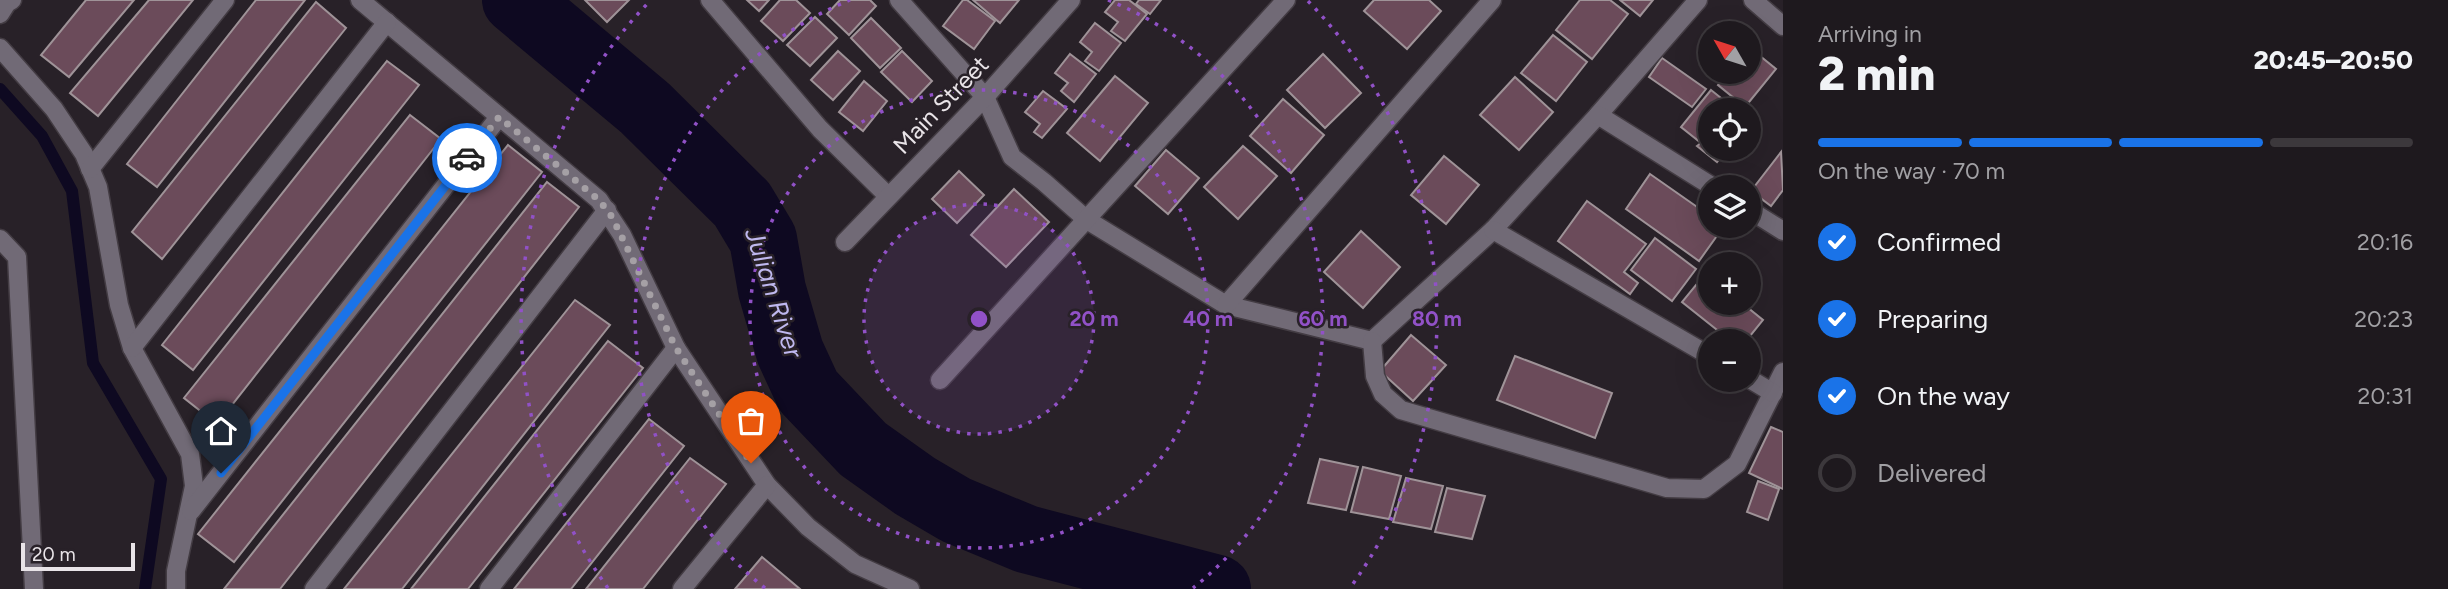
<!DOCTYPE html>
<html lang="en">
<head>
<meta charset="utf-8">
<style>
	body { margin:0; font-family:Figtree,sans-serif; background:#262227; color:#f1f3f6; height:100vh; display:flex; flex-direction:column; font-size:26px; white-space:nowrap }
	* { box-sizing:border-box; margin:0 }
	p { font-size:23px; color:#a1a0a4 }
	.icon { flex:none; width:38px; height:38px; fill:none; stroke:currentColor; stroke-width:2; stroke-linecap:round; stroke-linejoin:round }
	.map { position:relative; flex:1; overflow:hidden }
	.sheet { display:flex; flex-direction:column; background:#1e191e; width:665px }
	.sheet>* { flex:none }
	.needle { width:46px; rotate:309deg }
	.buttons { position:absolute; left:1698px; top:21px; display:grid; gap:14px }
	.buttons a { display:grid; place-items:center; width:63px; height:63px; border-radius:50%; background:#1e191e; box-shadow:0 7px 28px #0002,0 0 0 2px #3c383c; font-size:35px }
	.scale { position:absolute; left:21px; bottom:18px; width:114px; box-sizing:border-box; padding-left:7px; border:4px solid #e9e4e8; border-top:0; font-size:19px; line-height:24px; white-space:nowrap; color:#e9e4e8; -webkit-text-stroke:5px #282128; paint-order:stroke }
	.pin { position:absolute; display:grid; place-items:center; width:60px; height:60px; color:#fff; margin:-72px -30px; border-radius:50% 50% 50% 0; rotate:-45deg; box-shadow:0 0 7px #0007 }
	.pin .icon { rotate:45deg }
	.courier { position:absolute; display:grid; place-items:center; width:70px; height:70px; margin:-35px; border:5px solid #1a73e8; border-radius:50%; background:#fff; color:#222; box-shadow:0 2px 9px #0007 }
	.overview em { font-style:normal; font-weight:800 }
	.overview div { display:flex; flex-direction:column-reverse }
	.overview { display:flex; align-items:center; justify-content:space-between; height:119px; padding:0 35px }
	h1 { font-size:46px; font-weight:800; line-height:52px }
	.bar { display:grid; grid-template-columns:repeat(4,1fr); gap:10px 7px; align-content:center; height:84px; padding:0 35px }
	.bar i { height:9px; border-radius:5px; background:#3c383c }
	.bar .current { background:#1a73e8 }
	.bar p { grid-column:span 4 }
	ol { padding:0 35px; list-style:none }
	li { display:flex; align-items:center; gap:21px; height:77px }
	li p { margin-inline-start:auto }
	li .icon { padding:7px; border-radius:50%; background:#1a73e8; color:#fff; stroke-width:4 }
	li:last-child { color:#a1a0a4 }
	li i { width:38px; height:38px; border:4px solid #3c383c; border-radius:50% }
	main { display:flex; flex:1; min-height:0 }
	.map>svg:first-child { display:block }
	.lines { fill:none; stroke-linecap:round; stroke-linejoin:round }
	.stream { stroke:#0e0921; stroke-width:12 }
	.river { stroke:#0e0921; stroke-width:68 }
	.building { fill:#6b4b5a; stroke:#9f9398; stroke-width:2 }
	.minor-casing { stroke:#433c43; stroke-width:21 }
	.minor { stroke:#716a76; stroke-width:18 }
	.done { stroke:#a5a0a5; stroke-width:7; stroke-dasharray:0 12.6 }
	.route { stroke:#1a73e8; stroke-width:9 }
	.ring { fill:none; stroke:#9151c7; stroke-width:3.5; stroke-dasharray:3.5 7 }
	.labels { text-anchor:middle; stroke-width:5; stroke-linejoin:round; paint-order:stroke }
	.street-label { font-size:24px; fill:#e9e4e8; stroke:#282128 }
	.water-label { font-size:26px; font-style:italic; fill:#bfb8ef; stroke:#282128 }
	.centre { fill:#9151c7; stroke:#282128; stroke-width:3.5 }
	.ring-label { font-size:21px; text-anchor:middle; font-weight:bold; fill:#9151c7; stroke:#282128; stroke-width:5; stroke-linejoin:round; paint-order:stroke }
</style>
</head>
<body>
<main>
<div class="map">
<svg width="1783" height="589" viewBox="0 0 1783 589">
	<rect width="100%" height="100%" fill="#282128"/>
	<g class="lines">
		<polyline class="stream" points="0,89 42,136 72,191 93,363 161,479 145,589"/>
		<polyline class="river" points="516,0 645,108 742,204 763,239 772,290 790,352 808,391 863,449 915,486 956,510 1026,539 1217,589"/>
	</g>
	<g class="building">
		<polygon points="86,0 134,0 69,77 41,55"/>
		<polygon points="149,0 193,0 98,116 70,93"/>
		<polygon points="256,0 305,0 157,187 127,164"/>
		<polygon points="585,0 629,0 607,22"/>
		<polygon points="747,0 769,0 759,11"/>
		<polygon points="780,0 796,0 810,13 783,41 761,21"/>
		<polygon points="840,0 870,0 876,6 849,35 827,14"/>
		<polygon points="963,0 967,0 995,21 974,49 943,26"/>
		<polygon points="973,0 1019,0 1000,23"/>
		<polygon points="1115,0 1129,0 1147,14 1125,41 1111,31 1118,22 1105,12"/>
		<polygon points="1139,0 1161,0 1150,14 1136,4"/>
		<polygon points="1374,0 1429,0 1441,11 1407,49 1364,11"/>
		<polygon points="1580,0 1610,0 1628,14 1592,59 1556,30"/>
		<polygon points="1620,0 1653,0 1640,16"/>
		<polygon points="316,2 346,28 162,259 132,232"/>
		<polygon points="815,17 837,38 810,66 787,45"/>
		<polygon points="871,18 901,48 880,68 851,38"/>
		<polygon points="1095,23 1121,43 1099,71 1085,61 1092,52 1080,42"/>
		<polygon points="1553,35 1587,62 1556,101 1521,73"/>
		<polygon points="1749,47 1776,69 1745,107 1718,85 1729,72 1748,72"/>
		<polygon points="838,51 860,71 833,100 811,80"/>
		<polygon points="902,51 932,81 912,102 881,72"/>
		<polygon points="1070,54 1096,74 1074,102 1061,91 1068,83 1055,73"/>
		<polygon points="1323,54 1361,93 1325,128 1287,90"/>
		<polygon points="1662,58 1706,89 1692,107 1649,77"/>
		<polygon points="387,61 419,85 193,370 162,345"/>
		<polygon points="1115,76 1148,103 1100,161 1067,133"/>
		<polygon points="1515,77 1553,112 1519,150 1480,115"/>
		<polygon points="864,81 887,101 863,131 839,112"/>
		<polygon points="1711,90 1736,110 1710,110 1710,149 1727,149 1717,162 1697,146 1701,143 1681,127"/>
		<polygon points="1043,91 1067,109 1042,138 1034,132 1040,124 1025,112"/>
		<polygon points="1283,99 1324,135 1291,173 1250,136"/>
		<polygon points="410,115 441,139 217,424 184,398"/>
		<polygon points="508,145 542,172 234,562 198,534"/>
		<polygon points="1243,146 1277,176 1238,219 1204,187"/>
		<polygon points="1166,150 1199,178 1168,214 1135,186"/>
		<polygon points="1781,152 1783,190 1771,206 1751,191"/>
		<polygon points="1444,156 1479,185 1446,224 1411,195"/>
		<polygon points="959,171 984,195 957,223 932,199"/>
		<polygon points="1650,174 1710,216 1710,226 1724,226 1699,261 1626,209"/>
		<polygon points="547,182 579,207 280,589 224,589"/>
		<polygon points="1014,189 1049,222 1006,267 971,235"/>
		<polygon points="1587,201 1646,244 1624,272 1638,283 1630,294 1558,241"/>
		<polygon points="1361,231 1400,267 1363,308 1324,272"/>
		<polygon points="1655,238 1696,269 1672,301 1631,270"/>
		<polygon points="1705,274 1710,277 1710,303 1742,303 1763,320 1746,341 1731,341 1682,302"/>
		<polygon points="575,300 610,325 402,589 344,589"/>
		<polygon points="1411,335 1446,365 1413,401 1380,371"/>
		<polygon points="608,341 643,368 468,589 411,589"/>
		<polygon points="1515,356 1612,393 1595,438 1497,400"/>
		<polygon points="649,419 684,446 571,589 514,589"/>
		<polygon points="1771,427 1783,432 1783,489 1749,473"/>
		<polygon points="690,458 726,484 643,589 586,589"/>
		<polygon points="1320,459 1358,467 1346,510 1308,503"/>
		<polygon points="1363,467 1401,476 1389,519 1351,512"/>
		<polygon points="1406,478 1443,486 1431,529 1393,522"/>
		<polygon points="1758,481 1779,489 1768,520 1747,512"/>
		<polygon points="1447,488 1485,496 1472,539 1435,532"/>
		<polygon points="762,557 800,589 735,589"/>
	</g>
	<g class="lines">
		<defs>
			<g id="minor">
				<polyline points="360,0 599,200 622,235 676,348 767,485 808,527 855,564 910,589"/>
				<polyline points="710,0 820,129 888,196"/>
				<polyline points="899,0 985,97 1012,157 1044,182 1087,220 1226,305 1372,341 1493,230 1598,115 1698,0"/>
				<polyline points="1753,0 1783,26"/>
				<polyline points="0,14 7,3 12,0"/>
				<polyline points="0,48 54,109 84,154 98,187 119,305 132,348 190,454 194,486 176,571 176,589"/>
				<polyline points="1598,115 1713,187"/>
				<polyline points="90,169 225,0"/>
				<polyline points="1748,209 1783,231"/>
				<polyline points="1493,230 1710,356"/>
				<polyline points="0,239 17,257 34,589"/>
				<polyline points="845,242 985,97 1071,0"/>
				<polyline points="1226,305 1492,0"/>
				<polyline points="1372,341 1375,376 1383,394 1401,410 1667,488 1704,489 1737,464 1783,372"/>
				<polyline points="132,348 387,22"/>
				<polyline points="1748,378 1773,393"/>
				<polyline points="940,380 1286,0"/>
				<polyline points="191,511 499,117"/>
				<polyline points="314,589 607,210"/>
				<polyline points="489,589 676,348"/>
				<polyline points="682,589 767,485"/>
			</g>
		</defs>
		<use href="#minor" class="minor-casing"/>
		<use href="#minor" class="minor"/>
	</g>
	<g class="lines">
		<polyline class="done" points="467,158 499,117 599,200 612,217 676,348 751,463"/>
		<polyline class="route" points="221,473 467,158"/>
	</g>
	<circle cx="979" cy="319" r="115" fill="#9151c7" fill-opacity=".12"/>
	<g class="ring">
		<circle cx="979" cy="319" r="115"/>
		<circle cx="979" cy="319" r="229"/>
		<path d="M765 588A344 344 0 0 1 850 0M1108 0A344 344 0 0 1 1193 588"/>
		<path d="M608 588A458 458 0 0 1 650 1M1308 1A458 458 0 0 1 1350 588"/>
	</g>
	<g class="labels">
		<g class="street-label">
			<text transform="translate(941 105) rotate(-46)" y="8">Main Street</text>
		</g>
		<g class="water-label">
			<text transform="translate(774 293) rotate(72)" y="9">Julian River</text>
		</g>
	</g>
	<circle cx="979" cy="319" r="10" class="centre"/>
	<g class="ring-label">
		<text x="1094" y="326">20 m</text>
		<text x="1208" y="326">40 m</text>
		<text x="1323" y="326">60 m</text>
		<text x="1437" y="326">80 m</text>
	</g>
</svg>
<div class="buttons">
<a><svg class="needle" viewBox="-14 -14 28 28"><path d="M0-13l5 13h-10z" fill="#e53935"/><path d="M0 13l5-13h-10z" fill="#a1a0a4"/></svg></a>
<a><svg class="icon" aria-label="locate" viewBox="0 0 24 24"><circle cx="12" cy="12" r="6"/><path d="M12 2v4M12 18v4M2 12h4M18 12h4"/></svg></a>
<a><svg class="icon" aria-label="layers" viewBox="0 0 24 24"><path d="M12 4l9 5-9 5-9-5zM3 14l9 5 9-5"/></svg></a>
<a>+</a>
<a>−</a>
</div>
<div class="scale">20 m</div>
<div class="pin" style="left:751px;top:463px;background:#ea580c"><svg class="icon" aria-label="bag" viewBox="0 0 24 24"><path d="M5 8h14l-1 12H6zM9 8a3 3 0 0 1 6 0"/></svg></div>
<div class="pin" style="left:221px;top:473px;background:#1f2937"><svg class="icon" aria-label="home" viewBox="0 0 24 24"><path d="M3 11l9-7 9 7M6 9v11h12V9"/></svg></div>
<div class="courier" style="left:467px;top:158px"><svg class="icon" aria-label="car" viewBox="0 0 24 24"><path d="M5 17H2v-5l4-1 3-4h7l3 4 3 1v5h-3M9 17h6M6 11h13"/><circle cx="7" cy="17" r="2"/><circle cx="17" cy="17" r="2"/></svg></div>
</div>
<section class="sheet">
<div class="overview"><div><h1>2 min</h1><p>Arriving in</p></div><em>20:45–20:50</em></div>
<div class="bar"><i class="current"></i><i class="current"></i><i class="current"></i><i></i><p>On the way · 70 m</p></div>
<ol>
<li><svg class="icon" aria-label="check" viewBox="0 0 24 24"><path d="M5 12l5 5 9-10"/></svg>Confirmed<p>20:16</p></li>
<li><svg class="icon" aria-label="check" viewBox="0 0 24 24"><path d="M5 12l5 5 9-10"/></svg>Preparing<p>20:23</p></li>
<li><svg class="icon" aria-label="check" viewBox="0 0 24 24"><path d="M5 12l5 5 9-10"/></svg>On the way<p>20:31</p></li>
<li><i></i>Delivered</li>
</ol>
</section>
</main>
</body>
</html>
